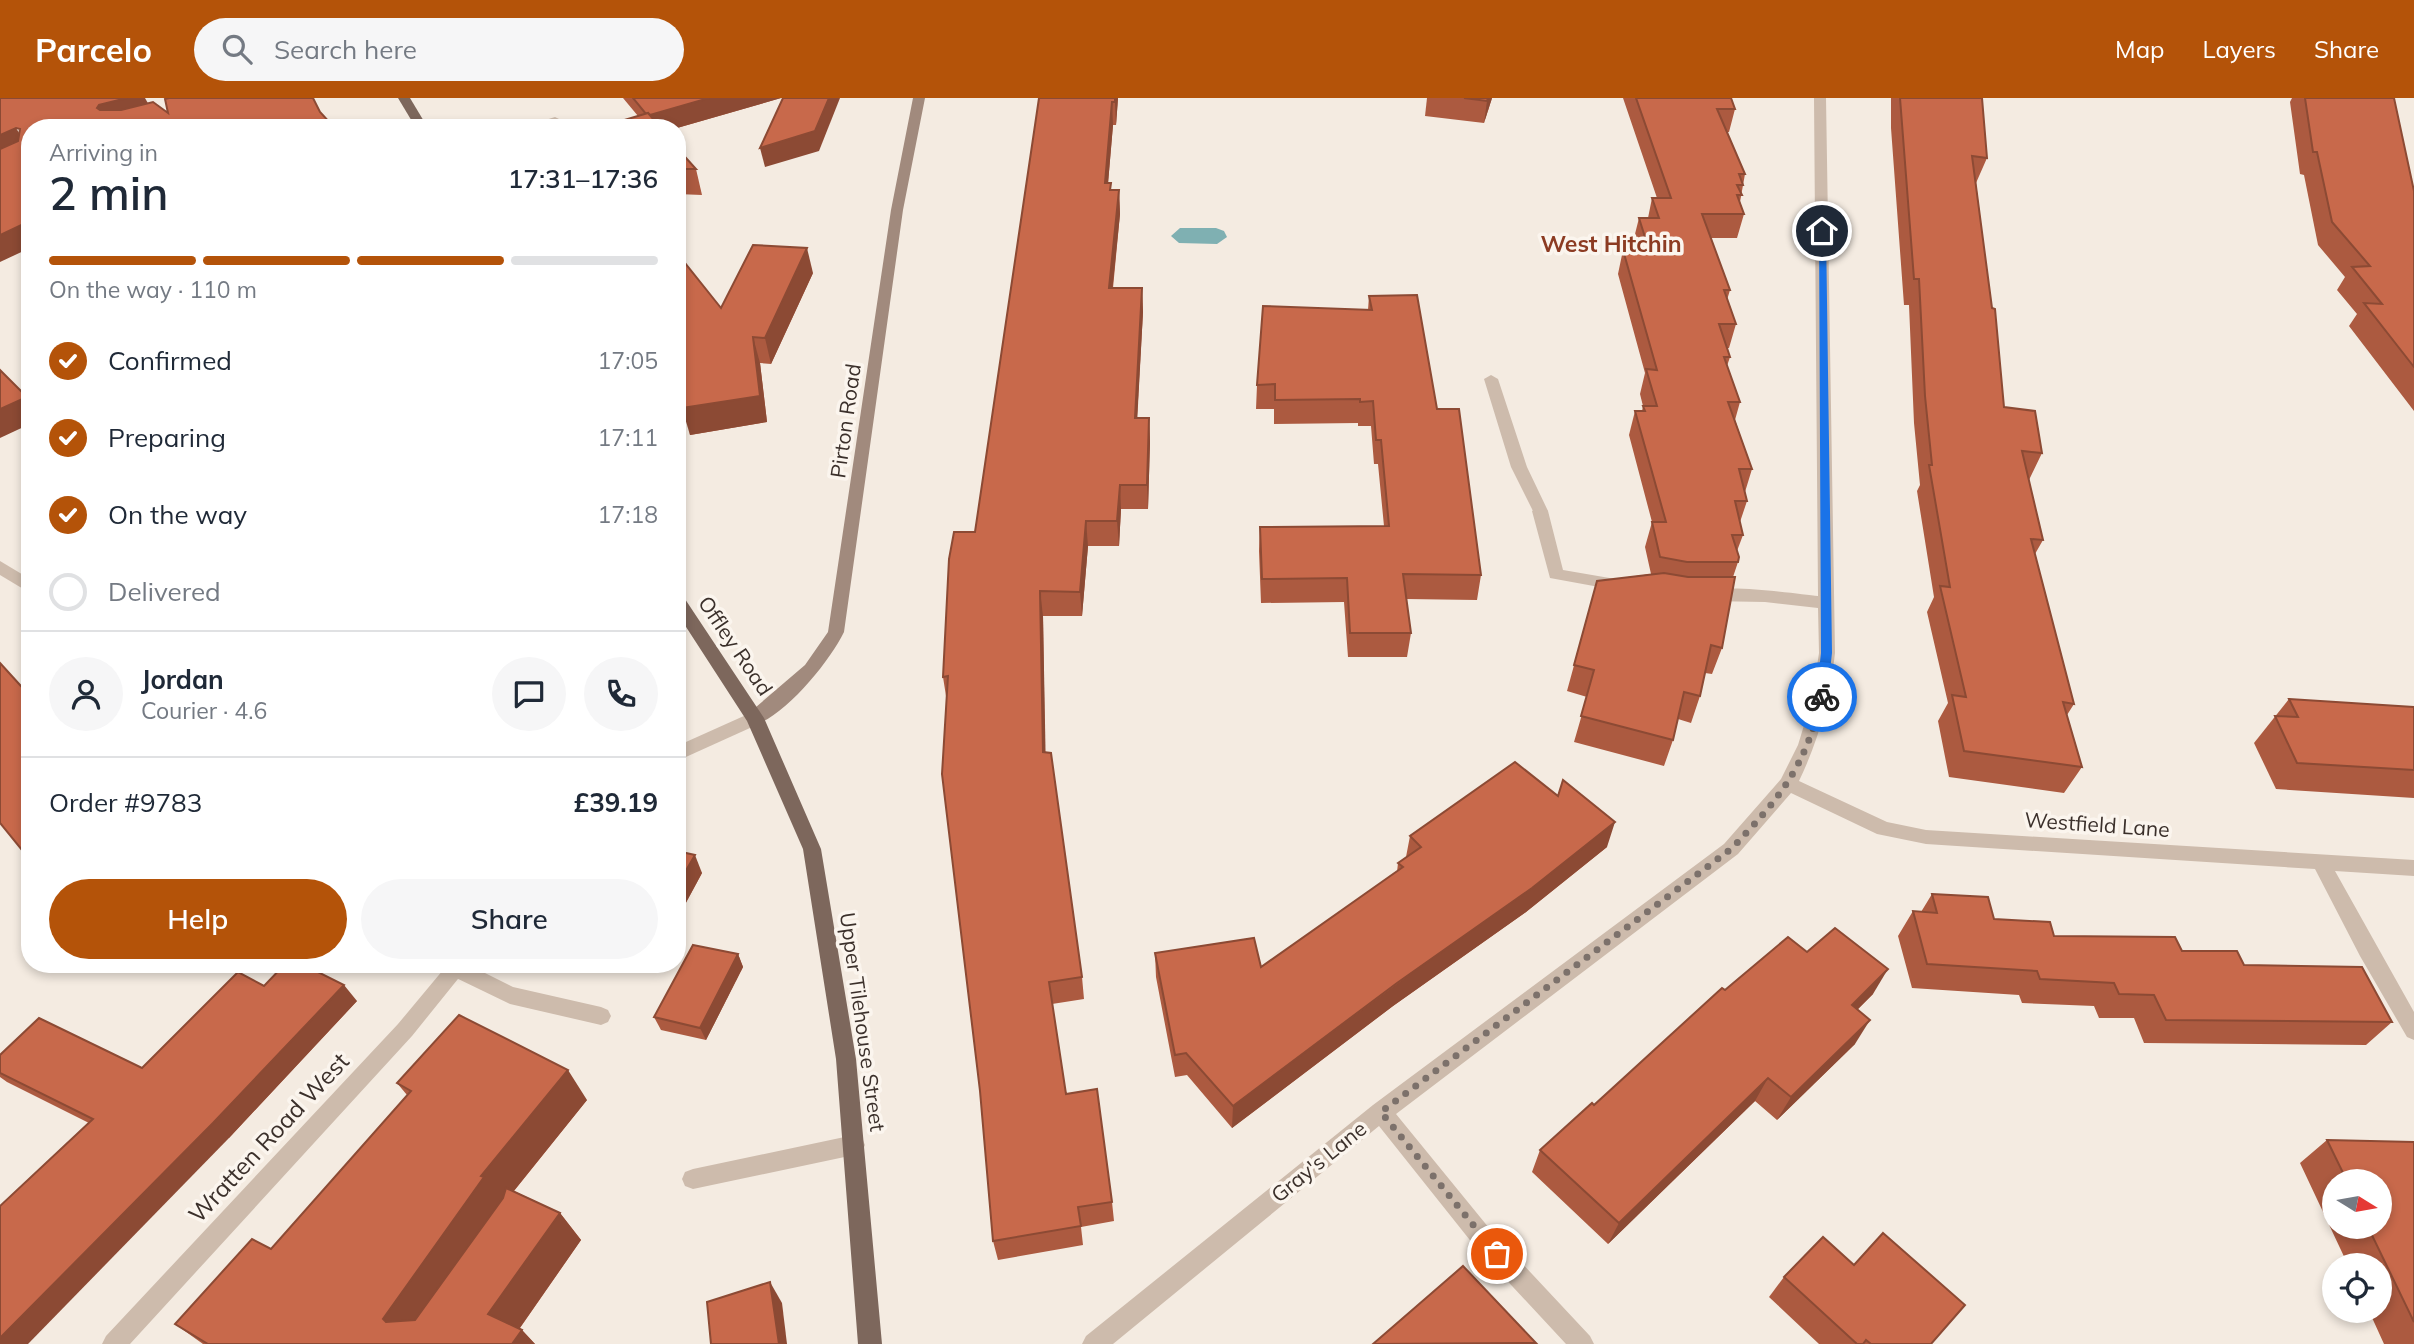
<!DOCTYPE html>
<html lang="en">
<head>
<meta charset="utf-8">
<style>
	body { margin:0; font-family:Mulish,sans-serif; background:#f6f6f7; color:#1f2937; height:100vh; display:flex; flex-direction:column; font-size:26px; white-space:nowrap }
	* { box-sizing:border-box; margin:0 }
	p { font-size:23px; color:#747a83 }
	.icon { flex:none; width:38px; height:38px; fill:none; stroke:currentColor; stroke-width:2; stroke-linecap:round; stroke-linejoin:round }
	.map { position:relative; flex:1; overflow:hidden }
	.side { position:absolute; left:21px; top:21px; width:665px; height:854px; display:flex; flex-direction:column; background:#fff; border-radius:28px; box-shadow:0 4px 10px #0003 }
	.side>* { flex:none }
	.needle { width:46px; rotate:101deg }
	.tools { position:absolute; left:2322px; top:1071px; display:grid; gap:14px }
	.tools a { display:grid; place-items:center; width:70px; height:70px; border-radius:50%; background:#fff; box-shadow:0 4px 10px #0003; font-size:35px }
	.pin { position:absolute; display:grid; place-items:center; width:60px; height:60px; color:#fff; margin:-30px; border:4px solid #fff; border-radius:50%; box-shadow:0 2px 7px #0007 }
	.courier { position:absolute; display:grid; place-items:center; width:70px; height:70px; margin:-35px; border:5px solid #1a73e8; border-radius:50%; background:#fff; color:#222; box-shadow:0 2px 9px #0007 }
	.headline em { font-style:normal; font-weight:600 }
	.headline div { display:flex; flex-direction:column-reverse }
	.headline { display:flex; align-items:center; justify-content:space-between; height:119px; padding:0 28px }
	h1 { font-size:46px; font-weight:600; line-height:52px }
	.bar { display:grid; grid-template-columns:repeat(4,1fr); gap:10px 7px; align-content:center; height:84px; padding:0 28px }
	.bar i { height:9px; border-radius:5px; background:#e0e1e3 }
	.bar .selected { background:#b45309 }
	.bar p { grid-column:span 4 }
	.line { display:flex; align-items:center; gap:18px; padding:0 28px; border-top:2px solid #e0e1e3 }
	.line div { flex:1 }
	.round { display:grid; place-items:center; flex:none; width:74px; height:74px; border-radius:37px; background:#f6f6f7 }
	ol { padding:0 28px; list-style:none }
	li { display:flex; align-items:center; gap:21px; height:77px }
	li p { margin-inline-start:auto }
	li .icon { padding:7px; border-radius:50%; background:#b45309; color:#fff; stroke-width:4 }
	li:last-child { color:#747a83 }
	li i { width:38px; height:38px; border:4px solid #e0e1e3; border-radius:50% }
	.primary-button { display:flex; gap:14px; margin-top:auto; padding:14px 28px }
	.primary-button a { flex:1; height:80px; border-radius:42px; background:#b45309; color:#fff; font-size:28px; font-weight:600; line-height:80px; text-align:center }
	.primary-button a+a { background:#f6f6f7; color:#1f2937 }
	header { display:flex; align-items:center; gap:42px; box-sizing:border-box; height:98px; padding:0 35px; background:#b45309; color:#fff }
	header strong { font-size:33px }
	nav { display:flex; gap:38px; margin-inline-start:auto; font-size:24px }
	.search { width:490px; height:63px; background:#f6f6f7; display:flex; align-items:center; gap:18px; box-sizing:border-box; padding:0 24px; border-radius:38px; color:#747a83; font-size:26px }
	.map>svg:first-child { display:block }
	.water { fill:#7fb0b2 }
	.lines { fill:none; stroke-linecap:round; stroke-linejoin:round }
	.service { fill:#cdbbac; fill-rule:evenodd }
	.minor { fill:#cdbbac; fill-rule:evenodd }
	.secondary { fill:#a18a7d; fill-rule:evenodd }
	.primary { fill:#7d675c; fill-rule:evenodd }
	.wall { fill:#ac5a40; fill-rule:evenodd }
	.shaded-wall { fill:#8c4a34 }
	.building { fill:#c8694b; stroke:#8c4a34; stroke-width:2 }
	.route { fill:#1a73e8 }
	.done { stroke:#7c716b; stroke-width:7; stroke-dasharray:0 12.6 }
	.labels { text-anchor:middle; stroke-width:7; stroke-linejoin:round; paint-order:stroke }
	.street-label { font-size:21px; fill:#3b302b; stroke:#fbf5ee }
	.far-district-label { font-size:23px; font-weight:bold; fill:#8c3b22; stroke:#fbf5ee }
	.near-street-label { font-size:24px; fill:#3b302b; stroke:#fbf5ee }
</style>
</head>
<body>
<header>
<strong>Parcelo</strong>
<div class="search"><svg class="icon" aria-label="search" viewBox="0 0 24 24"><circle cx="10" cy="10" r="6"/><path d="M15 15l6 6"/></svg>Search here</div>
<nav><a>Map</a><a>Layers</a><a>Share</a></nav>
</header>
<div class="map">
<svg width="2414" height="1246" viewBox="0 0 2414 1246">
	<rect width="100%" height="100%" fill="#f4ebe1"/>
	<polygon class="water" points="1180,130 1216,130 1224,133 1227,139 1217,146 1179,145 1171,138"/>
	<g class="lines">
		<g class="service">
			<polygon points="1491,277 1498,281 1527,369 1548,413 1545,417 1535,417 1511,369 1484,281"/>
			<polygon points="449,866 467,866 513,889 601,909 608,912 611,918 608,924 601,927 510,906 450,877 447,871"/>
			<polygon points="854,1037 862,1040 865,1047 862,1054 854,1057 693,1091 685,1088 682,1081 685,1074 693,1071"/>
		</g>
		<g class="minor">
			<path d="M1814,0H1826L1835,555C1830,601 1819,641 1799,683L1887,724L1926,732L2414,762V778L2335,773L2414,914V942L2407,939L2360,858L2315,771L1926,746L1877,736L1791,695L1738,756L1396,1016L1489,1130L1590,1238L1594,1246H1566L1473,1146L1379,1028L1113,1246H1082L1086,1238L1373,1007L1724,746L1781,681L1798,647L1812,601L1819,555L1818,510L1765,504L1708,503L1700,497C1710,483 1798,496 1818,498Z"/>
			<polygon points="555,19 561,22 559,24 540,30 520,30"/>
			<polygon points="1540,408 1548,413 1563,472 1627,483 1629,487 1627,491 1621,493 1550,480 1532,413"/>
			<polygon points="0,463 30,481 30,495 0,477"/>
			<polygon points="755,613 761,615 764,620 761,625 677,663 677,648"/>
			<polygon points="448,866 470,866 412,938 130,1246 102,1246 106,1238 398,926"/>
		</g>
		<path class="secondary" d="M913,0H925L903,112L844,534C830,563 786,617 755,627L749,625L746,620L749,615L805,567L828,534L891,112Z"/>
		<g class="primary">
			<polygon points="398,0 410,0 428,30 416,30"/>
			<polygon points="677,496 683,498 764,620 821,751 856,961 882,1246 858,1246 836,961 803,751 747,623 677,515"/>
		</g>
	</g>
	<g class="wall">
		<polygon points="623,0 781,0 677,30 604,30 604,28 638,18"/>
		<polygon points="1039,0 1118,0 1116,27 1113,27 1108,85 1111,85 1111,92 1119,92 1120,116 1113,190 1142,190 1143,214 1137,320 1149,320 1150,344 1148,411 1121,411 1119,448 1088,448 1082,518 1043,518 1045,654 1082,879 1084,901 1052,906 1066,996 1112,1104 1114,1123 1081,1129 1083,1147 998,1162 993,1143 946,598 943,579 975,434"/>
		<polygon points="1427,0 1492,0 1484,25 1425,18"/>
		<polygon points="1623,0 1731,0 1735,11 1729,34 1727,34 1745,76 1740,104 1744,116 1737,140 1710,140 1730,192 1727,202 1736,226 1729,250 1727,250 1730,259 1727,268 1740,304 1735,322 1752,371 1745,394 1747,403 1740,424 1743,437 1737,453 1738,464 1733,479 1722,550 1712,576 1705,575 1700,598 1691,625 1678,621 1673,642 1664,668 1574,644 1587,599 1567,593 1597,483 1651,476 1645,449 1652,424 1629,337 1635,313 1642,313 1643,308 1640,296 1645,275 1618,176 1623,152 1636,152 1633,144 1639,120 1648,120 1652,100 1657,100"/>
		<polygon points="1891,0 1982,0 1987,60 1976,85 2004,309 2042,355 2029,382 2043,442 2035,456 2074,606 2067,617 2082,669 2064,695 1949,679 1938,623 1948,605 1927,514 1934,499 1917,393 1920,387 1914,325 1909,207 1904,207 1891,30"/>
		<polygon points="2292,0 2394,0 2414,93 2414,313 2349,228 2357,216 2337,192 2345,179 2318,147 2304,77 2300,76 2290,4"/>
		<polygon points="677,50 696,71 702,97 677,96"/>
		<polygon points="813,175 771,266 760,265 767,324 690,337 678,247 721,210"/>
		<polygon points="1369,198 1437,311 1481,477 1477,502 1406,501 1411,535 1407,559 1348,559 1344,504 1261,505 1259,453 1260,429 1384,428 1378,366 1374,366 1371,328 1358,328 1358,325 1274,326 1274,311 1256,311 1257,287 1368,212"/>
		<polygon points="2289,601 2414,609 2414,700 2276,691 2254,645"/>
		<polygon points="1410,738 1607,749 1526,814 1393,908 1232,1030 1187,977 1175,979 1156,879 1155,855 1261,869 1397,774 1398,765 1406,759"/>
		<polygon points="677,753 702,775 682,812 677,811"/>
		<polygon points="1932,796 1994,821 2054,838 2182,853 2244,867 2392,924 2366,947 2144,945 2134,920 2099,920 2094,908 2022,905 2019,897 1912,890 1898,838 1913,813 1921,814"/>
		<polygon points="1807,854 1873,896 1857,912 1855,946 1777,1022 1755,1003 1608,1146 1532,1074 1540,1052 1594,1007 1725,892"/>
		<polygon points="738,856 743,869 706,942 661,932 654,919"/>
		<polygon points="103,866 149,866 137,874"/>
		<polygon points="264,888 357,903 229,1040 89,1025 7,984 0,979 0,957 142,970"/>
		<polygon points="397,985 587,1002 514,1093 560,1115 581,1142 520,1230 535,1246 203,1246 175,1226 271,1151 407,997"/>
		<path d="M2327,1042L2414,1044V1246H2384L2369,1213H2380V1167H2348L2300,1065ZM2334,1083H2380V1129H2334Z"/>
		<polygon points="1854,1167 1931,1246 1819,1246 1769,1199 1784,1179"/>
	</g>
	<g class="shaded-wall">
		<polygon points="127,0 145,0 154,16 109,30 97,10 99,7"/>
		<polygon points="709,0 781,0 677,30 651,30 648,17"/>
		<polygon points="829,0 840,0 819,53 765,69 760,50"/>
		<polygon points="1115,0 1118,0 1116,27 1115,4"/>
		<polygon points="1488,0 1492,0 1484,25 1487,3"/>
		<polygon points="1112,4 1113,27 1106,109 1105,85"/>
		<polygon points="228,24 231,30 206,30"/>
		<polygon points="16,30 29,51 0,63 0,37"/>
		<polygon points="1119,92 1120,116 1110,214 1109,190"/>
		<polygon points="30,123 30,150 0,164 0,137"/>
		<polygon points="807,150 813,175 771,266 765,240"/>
		<polygon points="1142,190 1143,214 1136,344 1135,320"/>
		<polygon points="753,239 760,265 767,324 690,337 682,310"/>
		<polygon points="27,299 30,302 30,326 0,340 0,311"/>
		<polygon points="1149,320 1150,344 1148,411 1147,387"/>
		<polygon points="1120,387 1121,411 1119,448 1117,423"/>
		<polygon points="1086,423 1088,448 1082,518 1080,494"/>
		<polygon points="1040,493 1043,518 1046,678 1043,654"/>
		<polygon points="1615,724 1607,749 1526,814 1393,908 1232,1030 1233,1008"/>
		<polygon points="695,757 702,775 682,812 677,802 677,788"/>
		<polygon points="738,856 743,869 706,942 700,930"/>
		<polygon points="129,866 149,866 137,874"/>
		<polygon points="1888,871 1873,896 1838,931 1852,907"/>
		<polygon points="344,887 357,903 229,1040 28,1246 0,1246 0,1240"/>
		<polygon points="1870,922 1855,946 1777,1022 1791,999"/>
		<polygon points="568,972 587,1002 504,1105 411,1246 383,1221 481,1078"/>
		<polygon points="1768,980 1755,1003 1608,1146 1619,1125"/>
		<polygon points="560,1115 581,1142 512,1241 488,1216"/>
		<polygon points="770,1184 782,1205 787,1246 779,1246"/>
		<polygon points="522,1232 535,1246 512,1246"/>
	</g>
	<g class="building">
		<polygon points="0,0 127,0 99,7 97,10 100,12 121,12 153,4 168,15 165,1 169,0 313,0 320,14 332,27 329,28 330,30 232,30 228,24 206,30 30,30 30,123 0,137 0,51 18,43 20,31 16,30 0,37"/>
		<polygon points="633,0 709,0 650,17 648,15 646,16"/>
		<polygon points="783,0 829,0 815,33 760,50"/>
		<polygon points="1039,0 1115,0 1115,4 1112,4 1105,85 1111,85 1110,92 1119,92 1109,190 1142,190 1135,320 1149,320 1147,387 1120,387 1117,423 1086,423 1080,494 1040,493 1043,654 1051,655 1082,879 1049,884 1066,996 1097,991 1112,1104 1078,1109 1081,1128 993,1143 980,993 942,676 948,578 943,579 949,461 954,434 975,434"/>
		<polygon points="1464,0 1488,0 1487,3"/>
		<polygon points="1636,0 1731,0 1735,11 1717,11 1745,76 1739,76 1743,87 1737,87 1742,97 1737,97 1744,116 1702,116 1730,192 1724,192 1736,226 1719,226 1730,259 1724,259 1740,304 1728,304 1752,371 1739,371 1747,403 1735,403 1743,437 1732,437 1739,459 1738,464 1687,464 1660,459 1652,424 1666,424 1635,313 1645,313 1643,308 1657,308 1646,271 1657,272 1623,152 1649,152 1639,120 1659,120 1652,100 1671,100"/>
		<polygon points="1900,0 1982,0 1987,60 1972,58 1992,210 1995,211 2004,309 2035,313 2042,355 2022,353 2043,442 2031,441 2074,606 2063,604 2082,669 1964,653 1952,597 1966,599 1940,488 1950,489 1929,367 1932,367 1925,298 1919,181 1914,181"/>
		<polygon points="2305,0 2394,0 2414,93 2414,269 2364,205 2382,206 2352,169 2370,168 2332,124 2317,54 2313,54"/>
		<polygon points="648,15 661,30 605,30 604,28"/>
		<polygon points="677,50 696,71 677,71"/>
		<polygon points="753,147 807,150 765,240 753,239 760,298 682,310 677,225 677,155 721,210"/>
		<polygon points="1417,197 1437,311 1459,311 1481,477 1403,476 1411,535 1350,535 1347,480 1262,481 1260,429 1389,428 1381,342 1376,342 1373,303 1360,304 1360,301 1275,302 1275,286 1257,287 1263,208 1372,212 1369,198"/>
		<polygon points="0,272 27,299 0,311"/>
		<polygon points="1664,475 1688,479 1735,479 1722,550 1711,547 1700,598 1684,594 1673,642 1581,618 1594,572 1574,567 1597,483"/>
		<polygon points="0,565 30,598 30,762 0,725"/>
		<polygon points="2289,601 2414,609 2414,672 2297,665 2275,618 2298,619"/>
		<polygon points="1515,664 1558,698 1563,682 1615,724 1532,790 1397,885 1233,1008 1186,955 1175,957 1155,855 1254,840 1261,869 1403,769 1398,765 1421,749 1410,738"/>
		<polygon points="677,753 695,757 677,788"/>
		<polygon points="1932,796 1988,799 1994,821 2050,824 2054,838 2175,839 2182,853 2237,853 2244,867 2362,869 2392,924 2166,922 2154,897 2119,896 2114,885 2040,881 2037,873 1927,866 1913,813 1937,815"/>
		<polygon points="1835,830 1888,871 1852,907 1870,922 1791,999 1768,980 1619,1125 1540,1052 1592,1005 1594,1007 1722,890 1725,892 1788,839 1807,854"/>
		<polygon points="693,847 738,856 700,930 654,919"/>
		<polygon points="285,866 302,866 344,887 213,1025 0,1240 0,1108 93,1021 0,975 0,957 39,920 142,970 238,874 264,888"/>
		<polygon points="459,917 568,972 481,1078 484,1079 383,1221 386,1224 415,1222 503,1100 506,1090 560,1115 488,1216 522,1232 512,1246 208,1246 175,1226 252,1141 271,1151 411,993 397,985"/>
		<polygon points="2327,1042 2414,1044 2414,1224 2368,1129 2380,1129 2380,1083 2347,1083"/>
		<polygon points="1883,1135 1965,1207 1931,1246 1871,1246 1866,1242 1863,1246 1857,1246 1784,1179 1823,1139 1854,1167"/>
		<polygon points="1463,1168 1536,1245 1373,1246"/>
		<polygon points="770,1184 779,1246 711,1246 707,1204"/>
	</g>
	<polygon class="route" points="1819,131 1826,133 1832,555 1827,599 1822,603 1816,599 1821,555"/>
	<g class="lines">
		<path class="done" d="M1497,1156L1381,1014L1731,751C1780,700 1805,670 1822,599"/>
	</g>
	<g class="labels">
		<g class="street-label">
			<text transform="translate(846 323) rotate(-82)" y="7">Pirton Road</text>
			<text transform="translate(735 548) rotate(56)" y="7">Offley Road</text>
			<text transform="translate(2097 727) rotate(4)" y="7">Westfield Lane</text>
			<text transform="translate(862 924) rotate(82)" y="7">Upper Tilehouse Street</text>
			<text transform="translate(1319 1064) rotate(-39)" y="7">Gray's Lane</text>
		</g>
		<g class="far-district-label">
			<text x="1611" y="154">West Hitchin</text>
		</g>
		<g class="near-street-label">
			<text transform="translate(269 1040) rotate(-47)" y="8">Wratten Road West</text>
		</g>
	</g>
</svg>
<div class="tools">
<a><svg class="needle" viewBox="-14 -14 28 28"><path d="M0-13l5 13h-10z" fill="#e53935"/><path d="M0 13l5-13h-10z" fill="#747a83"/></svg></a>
<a><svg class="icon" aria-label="locate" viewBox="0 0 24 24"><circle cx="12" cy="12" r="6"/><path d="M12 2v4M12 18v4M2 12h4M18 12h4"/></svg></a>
</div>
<div class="pin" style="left:1497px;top:1156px;background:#ea580c"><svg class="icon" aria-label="bag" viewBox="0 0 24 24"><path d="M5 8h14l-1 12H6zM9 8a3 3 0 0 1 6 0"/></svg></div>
<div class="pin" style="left:1822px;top:133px;background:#1f2937"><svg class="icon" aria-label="home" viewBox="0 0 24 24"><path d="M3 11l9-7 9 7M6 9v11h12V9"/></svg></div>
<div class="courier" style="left:1822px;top:599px"><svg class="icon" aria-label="bike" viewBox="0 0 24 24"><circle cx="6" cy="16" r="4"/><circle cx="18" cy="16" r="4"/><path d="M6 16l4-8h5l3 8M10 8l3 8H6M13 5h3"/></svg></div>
<section class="side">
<div class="headline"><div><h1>2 min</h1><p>Arriving in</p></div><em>17:31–17:36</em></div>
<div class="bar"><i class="selected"></i><i class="selected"></i><i class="selected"></i><i></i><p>On the way · 110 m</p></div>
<ol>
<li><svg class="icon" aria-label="check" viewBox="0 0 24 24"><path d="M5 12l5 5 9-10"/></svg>Confirmed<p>17:05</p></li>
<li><svg class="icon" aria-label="check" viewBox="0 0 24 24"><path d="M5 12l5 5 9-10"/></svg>Preparing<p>17:11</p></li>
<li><svg class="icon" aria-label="check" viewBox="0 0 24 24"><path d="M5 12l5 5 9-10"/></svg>On the way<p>17:18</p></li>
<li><i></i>Delivered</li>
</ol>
<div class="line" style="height:126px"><a class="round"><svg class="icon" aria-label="person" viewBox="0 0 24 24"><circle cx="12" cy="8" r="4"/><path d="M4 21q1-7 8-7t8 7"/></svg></a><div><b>Jordan</b><p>Courier · 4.6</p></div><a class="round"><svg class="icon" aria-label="chat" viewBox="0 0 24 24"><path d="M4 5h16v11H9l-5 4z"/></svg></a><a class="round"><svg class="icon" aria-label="phone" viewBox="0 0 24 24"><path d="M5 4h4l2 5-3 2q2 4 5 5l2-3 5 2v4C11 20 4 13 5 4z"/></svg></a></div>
<div class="line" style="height:91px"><div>Order #9783</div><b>£39.19</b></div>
<div class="primary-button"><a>Help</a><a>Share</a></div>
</section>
</div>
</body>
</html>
